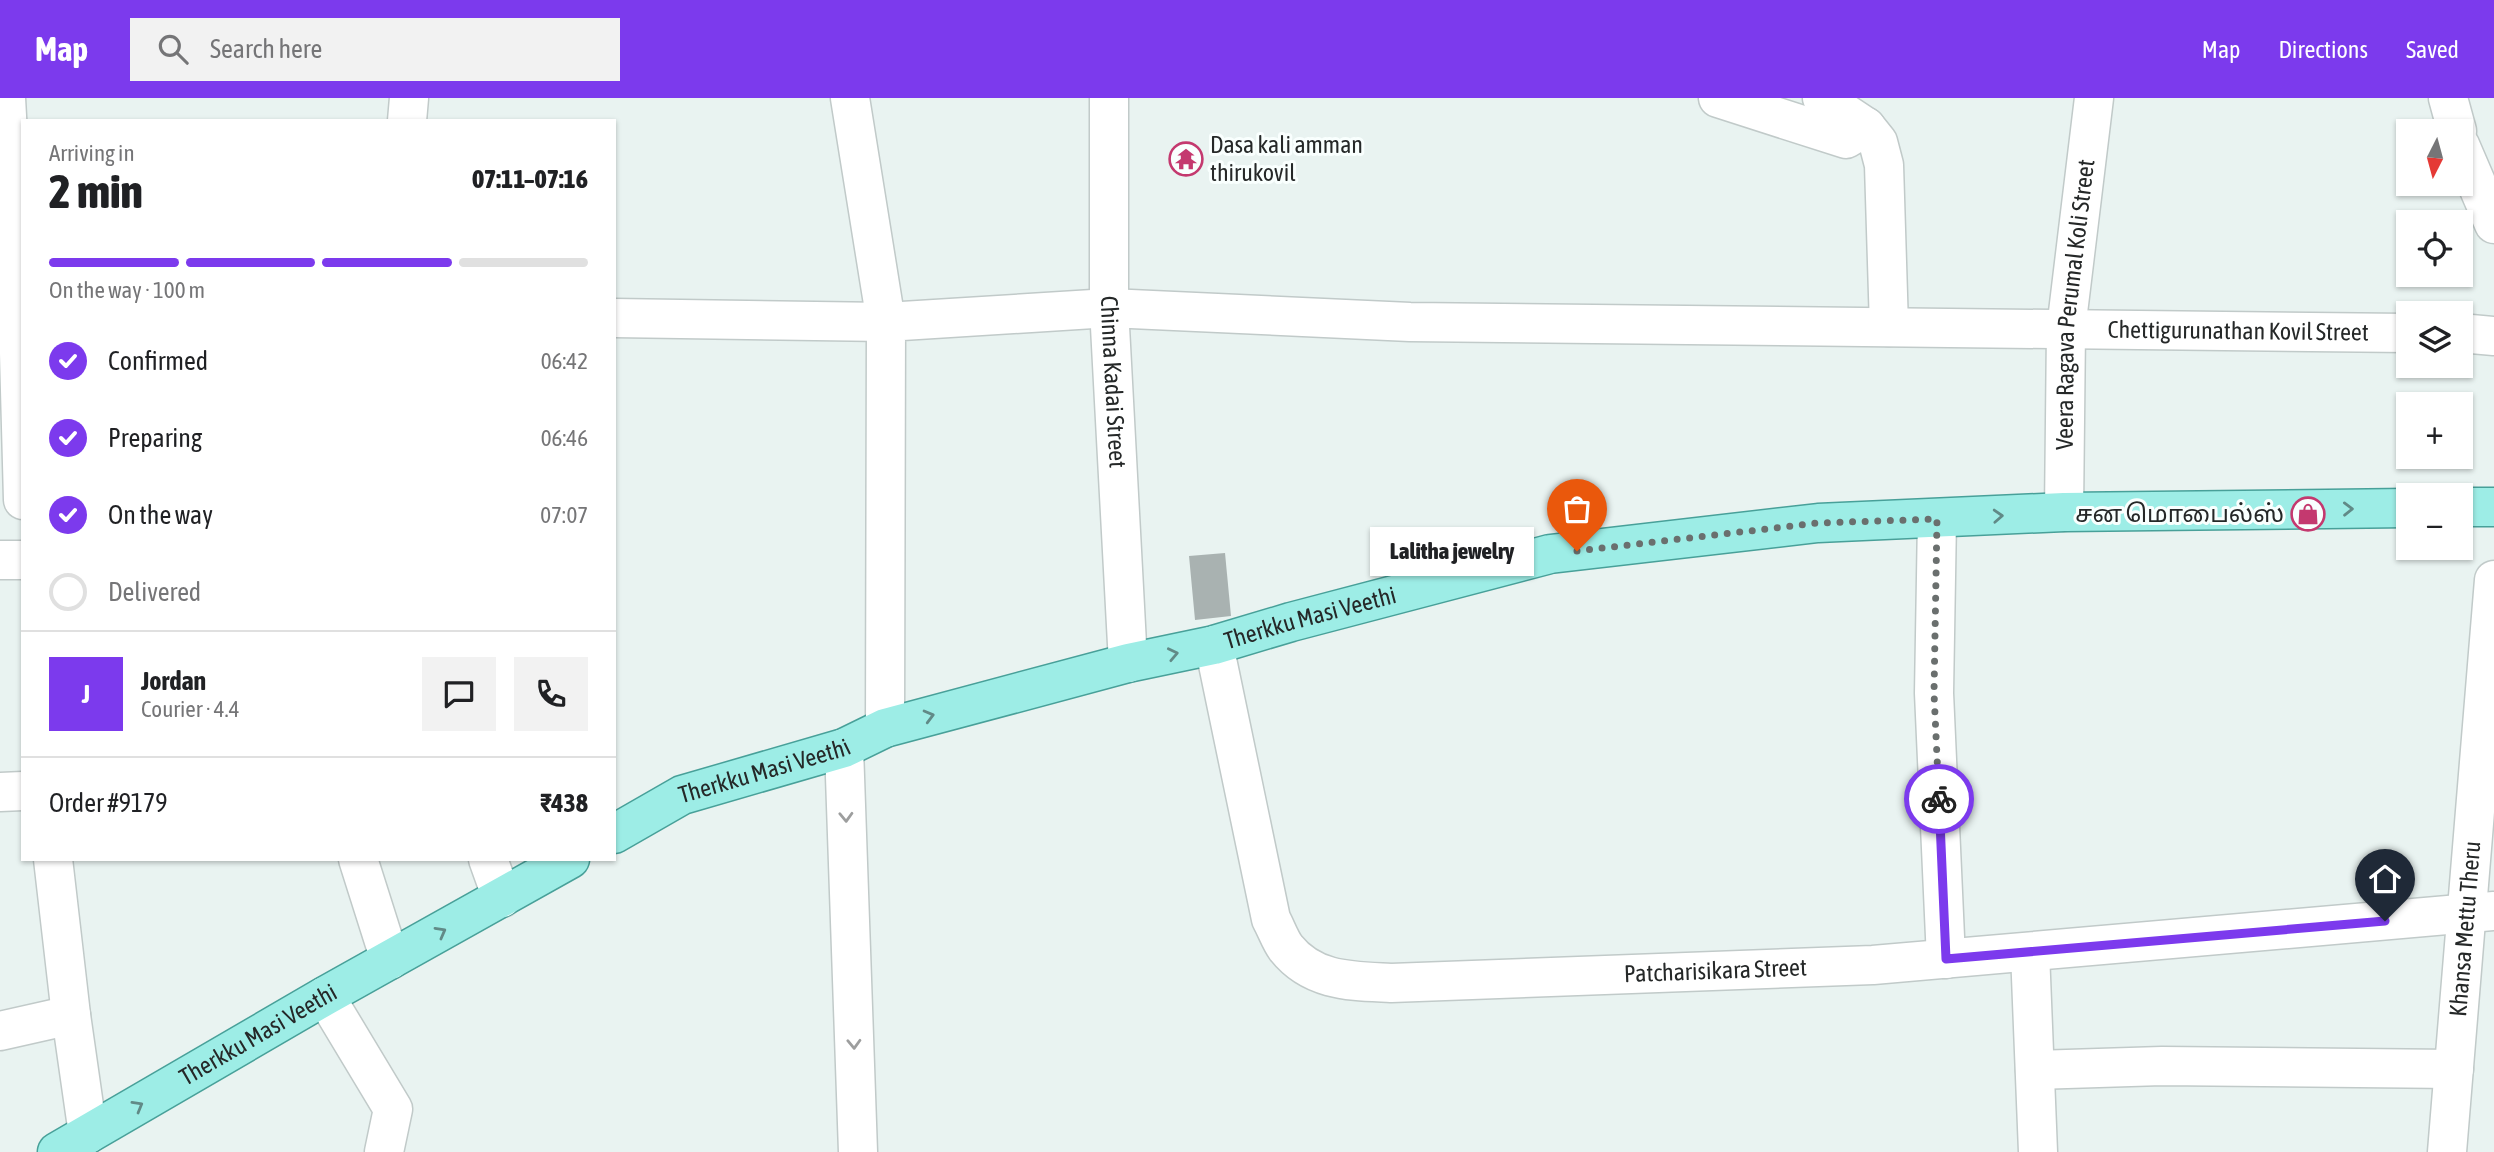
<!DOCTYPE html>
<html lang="en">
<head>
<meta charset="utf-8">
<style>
	body { margin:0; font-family:"Asap Condensed","Noto Sans Tamil",sans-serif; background:#f2f2f2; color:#202124; height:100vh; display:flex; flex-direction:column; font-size:26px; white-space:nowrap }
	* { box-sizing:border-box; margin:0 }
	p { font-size:23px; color:#757577 }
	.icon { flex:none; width:38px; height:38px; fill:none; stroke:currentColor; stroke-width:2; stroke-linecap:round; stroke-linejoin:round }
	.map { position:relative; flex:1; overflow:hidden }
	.side { position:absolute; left:21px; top:21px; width:595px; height:742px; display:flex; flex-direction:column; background:#fff; border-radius:0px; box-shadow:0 2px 5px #0004 }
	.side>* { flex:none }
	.needle { width:46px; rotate:186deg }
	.fabs { position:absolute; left:2396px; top:21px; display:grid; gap:14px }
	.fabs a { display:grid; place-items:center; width:77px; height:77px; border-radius:0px; background:#fff; box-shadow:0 2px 5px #0004; font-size:35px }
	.pin { position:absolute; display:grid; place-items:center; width:60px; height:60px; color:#fff; margin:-72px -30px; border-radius:50% 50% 50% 0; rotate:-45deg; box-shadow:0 0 7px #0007 }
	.pin .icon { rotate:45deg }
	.courier { position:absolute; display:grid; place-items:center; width:70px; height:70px; margin:-35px; border:5px solid #7c3aed; border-radius:50%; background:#fff; color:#222; box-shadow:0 2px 9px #0007 }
	.bubble { position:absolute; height:49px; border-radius:0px; background:#fff; box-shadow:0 2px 5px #0004; font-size:23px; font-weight:800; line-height:49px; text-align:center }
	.headline em { font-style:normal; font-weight:800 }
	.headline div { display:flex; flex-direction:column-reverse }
	.headline { display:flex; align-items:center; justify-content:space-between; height:119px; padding:0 28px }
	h1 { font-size:46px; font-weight:800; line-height:52px }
	.bar { display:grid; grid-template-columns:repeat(4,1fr); gap:10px 7px; align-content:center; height:84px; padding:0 28px }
	.bar i { height:9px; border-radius:5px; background:#e0e0e0 }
	.bar .selected { background:#7c3aed }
	.bar p { grid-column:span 4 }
	.line { display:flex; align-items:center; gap:18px; padding:0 28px; border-top:2px solid #e0e0e0 }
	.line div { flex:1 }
	.round { display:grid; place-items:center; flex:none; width:74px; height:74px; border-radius:0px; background:#f2f2f2 }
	ol { padding:0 28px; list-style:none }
	li { display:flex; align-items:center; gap:21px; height:77px }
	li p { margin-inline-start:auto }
	li .icon { padding:7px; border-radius:50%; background:#7c3aed; color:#fff; stroke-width:4 }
	li:last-child { color:#757577 }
	li i { width:38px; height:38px; border:4px solid #e0e0e0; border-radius:50% }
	header { display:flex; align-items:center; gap:42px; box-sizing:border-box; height:98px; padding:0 35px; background:#7c3aed; color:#fff }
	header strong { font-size:33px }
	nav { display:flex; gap:38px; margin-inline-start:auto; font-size:24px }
	.search { width:490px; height:63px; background:#f2f2f2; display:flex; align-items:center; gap:18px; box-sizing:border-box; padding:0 24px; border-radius:0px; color:#757577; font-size:26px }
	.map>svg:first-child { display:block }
	.building { fill:#a9b2b1 }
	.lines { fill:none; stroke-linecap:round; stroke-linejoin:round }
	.minor-casing { stroke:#c1cac9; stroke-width:41 }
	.major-casing { stroke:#48a099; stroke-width:41 }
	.minor { stroke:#fff; stroke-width:38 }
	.major { stroke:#9dede6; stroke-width:38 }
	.oneway { stroke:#618a87 }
	.oneway2 { stroke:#9d9e9e }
	.done { stroke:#6a6f6e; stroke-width:7; stroke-dasharray:0 12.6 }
	.route { stroke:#7c3aed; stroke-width:9 }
	.labels { text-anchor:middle; stroke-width:6; stroke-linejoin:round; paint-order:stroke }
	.poi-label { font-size:24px; fill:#252828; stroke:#f9fffe; text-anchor:start }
	.street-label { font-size:24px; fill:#252828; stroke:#f9fffe }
</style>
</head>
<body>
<header>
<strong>Map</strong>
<div class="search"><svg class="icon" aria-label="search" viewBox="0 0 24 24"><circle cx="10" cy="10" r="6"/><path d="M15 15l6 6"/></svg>Search here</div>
<nav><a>Map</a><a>Directions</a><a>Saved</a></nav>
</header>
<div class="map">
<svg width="2494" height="1054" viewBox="0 0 2494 1054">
	<rect width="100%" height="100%" fill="#e9f3f1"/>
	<polygon class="building" points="1225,455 1231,518 1195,522 1189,458"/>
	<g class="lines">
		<defs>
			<g id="minor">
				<polyline points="6,0 18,219 23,402"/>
				<path id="s1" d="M1109,0V210L1128,565"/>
				<polyline points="1718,0 1846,41 1866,29"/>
				<polyline points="1822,0 1866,29 1878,44 1884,67 1889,229"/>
				<polyline points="2448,0 2457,33"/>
				<polyline points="407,23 409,0"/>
				<polyline points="2460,47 2494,126"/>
				<polyline points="614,220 886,224 850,0"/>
				<polyline points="2460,235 2494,238"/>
				<path id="s2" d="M2064,414L2066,231L2094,0"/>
				<polyline points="1937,421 1934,595 1946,861"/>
				<polyline points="0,462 23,462"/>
				<path id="s3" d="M1214,547L1271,821C1276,830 1280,842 1286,850C1313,884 1352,883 1391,885L1873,867L2494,813"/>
				<path id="s4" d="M885,630L886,224L1109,210L1410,224L2408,235"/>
				<polyline points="844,650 858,1054"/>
				<polyline points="0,694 23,693"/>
				<polyline points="53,761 71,917 88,1036"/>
				<polyline points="358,761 390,862"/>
				<polyline points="488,761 502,800"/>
				<polyline points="2030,854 2038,1054"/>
				<polyline points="325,898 393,1011 384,1054"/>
				<polyline points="0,933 71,917"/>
				<polyline points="2035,972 2162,968 2454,971"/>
				<path id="s5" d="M2447,1054L2494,482"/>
			</g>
			<g id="major">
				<polyline points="2460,409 2494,409"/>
				<path id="s6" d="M614,736L682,697L844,650L885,630L1128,565L1214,547L1291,524L1550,456L1818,425L2064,414L2408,410"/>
				<path id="s7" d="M57,1054L325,898L570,761"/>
			</g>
		</defs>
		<use href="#minor" class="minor-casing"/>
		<use href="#major" class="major-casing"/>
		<use href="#minor" class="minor"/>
		<use href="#major" class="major"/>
	</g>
	<defs><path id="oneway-chevron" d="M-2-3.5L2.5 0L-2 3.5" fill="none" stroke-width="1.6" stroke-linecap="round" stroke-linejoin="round" transform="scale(1.75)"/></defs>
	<g class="oneway">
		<use href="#oneway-chevron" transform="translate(2348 411) rotate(-1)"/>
		<use href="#oneway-chevron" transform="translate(1998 418) rotate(-3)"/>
		<use href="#oneway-chevron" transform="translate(1173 556) rotate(-12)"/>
		<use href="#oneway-chevron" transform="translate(929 618) rotate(-15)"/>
		<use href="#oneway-chevron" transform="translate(441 834) rotate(-29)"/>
		<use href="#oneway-chevron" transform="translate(138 1008) rotate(-30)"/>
	</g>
	<g class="oneway2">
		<use href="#oneway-chevron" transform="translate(846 719) rotate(88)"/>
		<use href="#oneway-chevron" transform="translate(854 946) rotate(88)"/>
	</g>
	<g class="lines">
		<polyline class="done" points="1577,453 1818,425 1937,421 1934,595 1939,701"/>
		<polyline class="route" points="1939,701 1946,861 2385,823"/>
	</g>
	<defs>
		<symbol id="temple-ring" viewBox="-11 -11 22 22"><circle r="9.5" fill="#f9fffe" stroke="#c4396f" stroke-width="1.5"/><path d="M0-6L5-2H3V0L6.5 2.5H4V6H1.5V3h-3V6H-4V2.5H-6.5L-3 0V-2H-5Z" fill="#c4396f"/></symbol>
		<symbol id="shop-ring" viewBox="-11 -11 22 22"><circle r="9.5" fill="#f9fffe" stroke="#c4396f" stroke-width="1.5"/><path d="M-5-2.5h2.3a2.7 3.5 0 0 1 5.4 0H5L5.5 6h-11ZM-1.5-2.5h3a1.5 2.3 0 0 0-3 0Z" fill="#c4396f"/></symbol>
	</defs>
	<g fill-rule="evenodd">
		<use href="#temple-ring" x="1167" y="42" width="38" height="38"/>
		<use href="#shop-ring" x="2289" y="397" width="38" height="38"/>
	</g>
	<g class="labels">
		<g class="poi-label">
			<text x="1210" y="55">Dasa kali amman<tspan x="1210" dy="28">thirukovil</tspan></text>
			<text x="2284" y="424" text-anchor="end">சன மொபைல்ஸ்</text>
		</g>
		<g class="street-label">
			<text dy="8" stroke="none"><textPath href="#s2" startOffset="208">Veera Ragava Perumal Koli Street</textPath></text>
			<text dy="8" stroke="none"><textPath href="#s4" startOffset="1759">Chettigurunathan Kovil Street</textPath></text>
			<text dy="8" stroke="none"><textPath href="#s1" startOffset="284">Chinna Kadai Street</textPath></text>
			<text dy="8" stroke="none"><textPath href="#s6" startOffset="732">Therkku Masi Veethi</textPath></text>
			<text dy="8" stroke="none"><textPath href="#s6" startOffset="164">Therkku Masi Veethi</textPath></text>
			<text dy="8" stroke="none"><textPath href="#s5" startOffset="224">Khansa Mettu Theru</textPath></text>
			<text dy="8" stroke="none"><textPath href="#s3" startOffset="752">Patcharisikara Street</textPath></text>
			<text dy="8" stroke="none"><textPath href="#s7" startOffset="233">Therkku Masi Veethi</textPath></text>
		</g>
	</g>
</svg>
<div class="fabs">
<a><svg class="needle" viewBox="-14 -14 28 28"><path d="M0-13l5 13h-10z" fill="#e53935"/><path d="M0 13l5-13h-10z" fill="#757577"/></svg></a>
<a><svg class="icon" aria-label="locate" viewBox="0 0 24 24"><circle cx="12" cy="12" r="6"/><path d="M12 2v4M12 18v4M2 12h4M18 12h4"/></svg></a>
<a><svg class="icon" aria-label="layers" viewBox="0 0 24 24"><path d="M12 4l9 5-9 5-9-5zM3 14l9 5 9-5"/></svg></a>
<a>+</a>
<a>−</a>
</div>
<div class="pin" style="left:1577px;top:453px;background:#ea580c"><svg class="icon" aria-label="bag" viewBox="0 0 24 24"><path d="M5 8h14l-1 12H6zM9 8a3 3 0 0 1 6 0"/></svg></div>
<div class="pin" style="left:2385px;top:823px;background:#1f2937"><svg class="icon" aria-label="home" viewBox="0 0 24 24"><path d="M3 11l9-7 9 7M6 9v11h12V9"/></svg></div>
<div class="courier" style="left:1939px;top:701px"><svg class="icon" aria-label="bike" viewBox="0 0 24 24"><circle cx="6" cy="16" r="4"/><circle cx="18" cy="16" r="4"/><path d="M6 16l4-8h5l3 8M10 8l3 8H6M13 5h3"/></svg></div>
<div class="bubble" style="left:1370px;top:429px;width:164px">Lalitha jewelry</div>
<section class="side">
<div class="headline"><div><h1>2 min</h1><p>Arriving in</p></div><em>07:11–07:16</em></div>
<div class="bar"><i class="selected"></i><i class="selected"></i><i class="selected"></i><i></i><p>On the way · 100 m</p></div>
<ol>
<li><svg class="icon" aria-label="check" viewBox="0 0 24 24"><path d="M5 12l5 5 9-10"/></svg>Confirmed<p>06:42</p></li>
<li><svg class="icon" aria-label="check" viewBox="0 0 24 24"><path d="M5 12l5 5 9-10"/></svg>Preparing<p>06:46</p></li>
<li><svg class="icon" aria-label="check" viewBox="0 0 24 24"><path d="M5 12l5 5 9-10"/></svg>On the way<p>07:07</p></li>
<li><i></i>Delivered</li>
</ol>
<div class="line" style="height:126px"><b class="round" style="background:#7c3aed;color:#fff">J</b><div><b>Jordan</b><p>Courier · 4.4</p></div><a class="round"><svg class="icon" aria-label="chat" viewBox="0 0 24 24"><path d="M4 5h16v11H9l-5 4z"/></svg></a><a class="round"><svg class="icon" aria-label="phone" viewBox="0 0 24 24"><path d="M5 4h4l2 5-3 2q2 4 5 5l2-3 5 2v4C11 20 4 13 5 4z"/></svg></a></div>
<div class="line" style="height:91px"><div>Order #9179</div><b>₹438</b></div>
</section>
</div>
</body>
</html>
